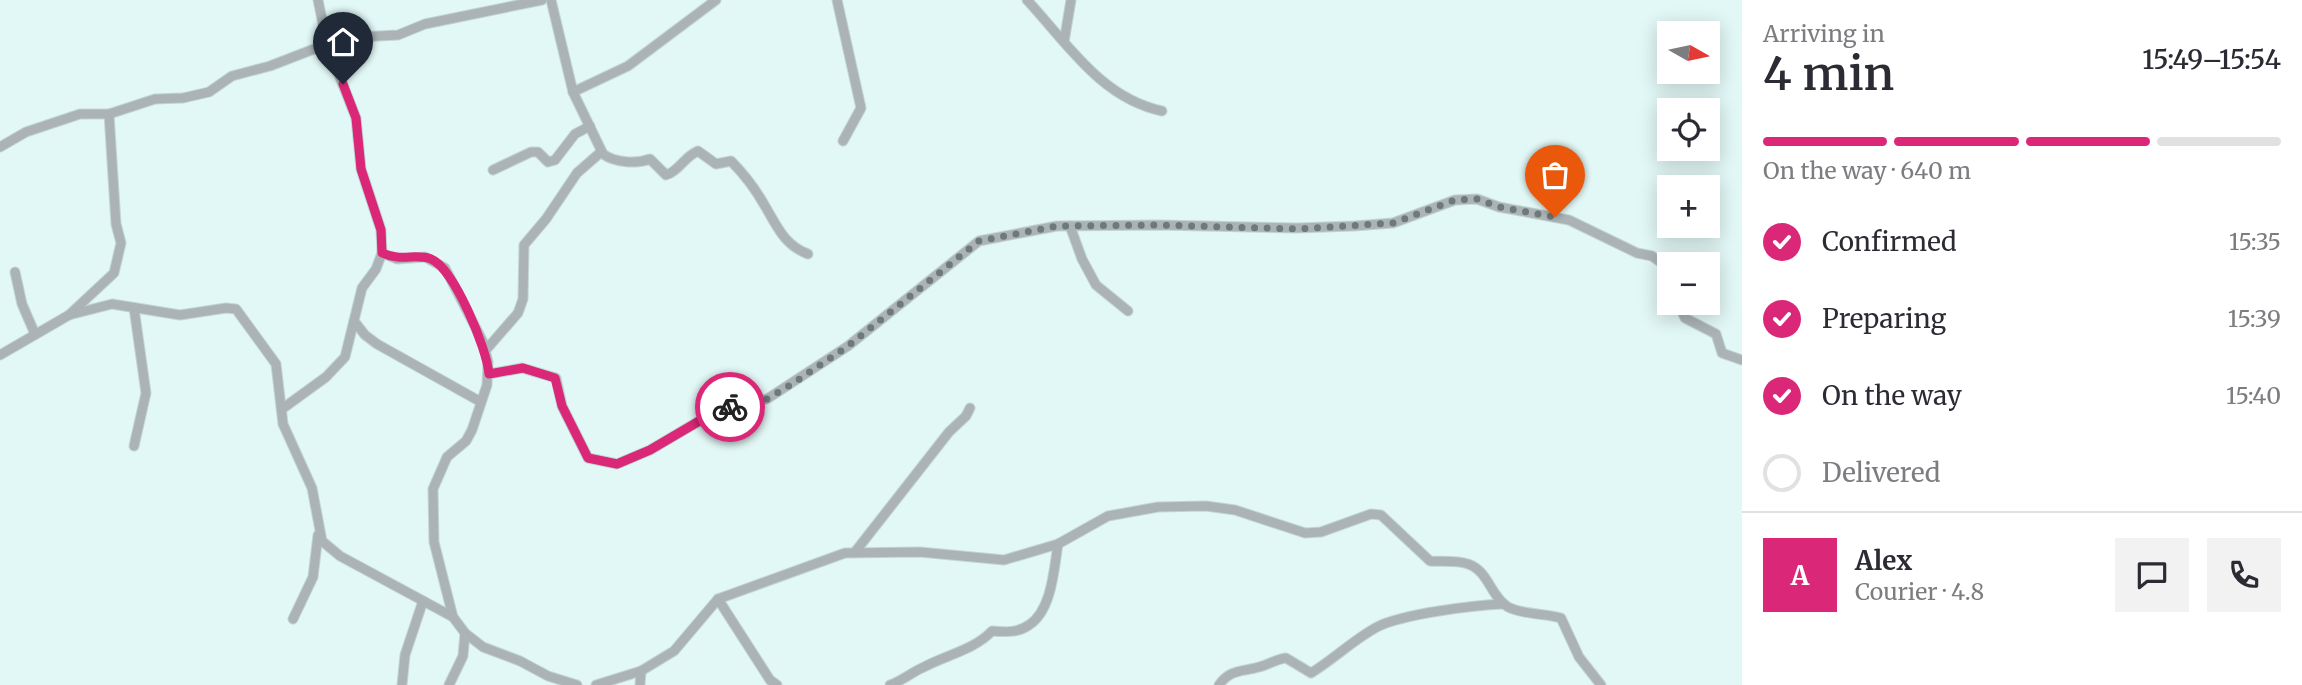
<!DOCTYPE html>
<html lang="en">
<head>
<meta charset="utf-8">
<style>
	body { margin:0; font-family:Merriweather,serif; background:#f2f2f3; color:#2b2b33; height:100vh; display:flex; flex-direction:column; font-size:26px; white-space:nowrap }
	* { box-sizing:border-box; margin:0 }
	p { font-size:23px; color:#7c7c81 }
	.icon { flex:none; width:38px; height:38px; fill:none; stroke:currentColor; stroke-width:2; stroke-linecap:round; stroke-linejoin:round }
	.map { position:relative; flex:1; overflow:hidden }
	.sheet { display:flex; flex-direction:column; background:#fff; width:560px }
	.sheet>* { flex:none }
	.needle { width:46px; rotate:99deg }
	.fabs { position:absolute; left:1657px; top:21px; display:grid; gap:14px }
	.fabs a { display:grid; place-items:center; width:63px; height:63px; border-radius:0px; background:#fff; box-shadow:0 4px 18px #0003; font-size:35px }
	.pin { position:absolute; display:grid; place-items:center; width:60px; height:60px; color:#fff; margin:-72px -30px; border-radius:50% 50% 50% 0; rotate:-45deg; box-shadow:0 0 7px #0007 }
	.pin .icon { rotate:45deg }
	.courier { position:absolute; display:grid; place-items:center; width:70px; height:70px; margin:-35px; border:5px solid #db2777; border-radius:50%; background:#fff; color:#222; box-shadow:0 2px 9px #0007 }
	.overview em { font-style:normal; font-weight:600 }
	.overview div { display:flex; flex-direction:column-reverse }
	.overview { display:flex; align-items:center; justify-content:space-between; height:119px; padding:0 21px }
	h1 { font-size:46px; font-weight:600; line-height:52px }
	.bar { display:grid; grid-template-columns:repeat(4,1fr); gap:10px 7px; align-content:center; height:84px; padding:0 21px }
	.bar i { height:9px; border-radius:5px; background:#e1e1e2 }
	.bar .selected { background:#db2777 }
	.bar p { grid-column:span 4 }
	.line { display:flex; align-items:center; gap:18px; padding:0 21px; border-top:2px solid #e1e1e2 }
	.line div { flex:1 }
	.round { display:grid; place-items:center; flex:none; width:74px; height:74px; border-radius:0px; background:#f2f2f3 }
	ol { padding:0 21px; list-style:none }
	li { display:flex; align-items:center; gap:21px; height:77px }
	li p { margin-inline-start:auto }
	li .icon { padding:7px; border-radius:50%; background:#db2777; color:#fff; stroke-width:4 }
	li:last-child { color:#7c7c81 }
	li i { width:38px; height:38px; border:4px solid #e1e1e2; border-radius:50% }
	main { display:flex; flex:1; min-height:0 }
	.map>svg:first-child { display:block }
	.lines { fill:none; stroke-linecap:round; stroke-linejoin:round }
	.minor-casing { stroke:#c2d5d3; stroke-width:11 }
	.minor { stroke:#abb3b6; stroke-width:9 }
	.done { stroke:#6d7a79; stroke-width:7; stroke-dasharray:0 12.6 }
	.route { stroke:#db2777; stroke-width:9 }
</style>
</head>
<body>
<main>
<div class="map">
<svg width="1742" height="685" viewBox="0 0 1742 685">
	<rect width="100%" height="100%" fill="#e2f8f6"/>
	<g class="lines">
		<defs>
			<g id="minor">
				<path d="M551,0L573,92L603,154C615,163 637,164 650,159L666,175C678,172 685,156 698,151L716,164L731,161C744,174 756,190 765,206C777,226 784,245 808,254"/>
				<polyline points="837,0 861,108 843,141"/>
				<path d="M1027,0C1067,43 1101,98 1162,111"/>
				<polyline points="1064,42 1071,0"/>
				<polyline points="573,92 628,66 716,0"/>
				<polyline points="0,147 26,132 80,114 109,114 155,99 183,98 209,92 232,76 270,66 327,44 359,37 398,35 425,24 542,0"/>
				<polyline points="493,170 531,152 538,152 548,162 555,160 575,134 590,126"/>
				<polyline points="1070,226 1082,259 1096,285 1128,311"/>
				<polyline points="382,253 397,259 425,257 445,268 483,342 488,362 487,385 472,430 466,441 447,457 433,489 434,542 453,617 465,633 483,647 520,661 548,676 577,685"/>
				<polyline points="15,272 22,304 35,334"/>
				<polyline points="1678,303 1685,318 1716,334 1722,353 1742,360"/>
				<polyline points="69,315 112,304 180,315 226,308 236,309 276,364 283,424 312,488 322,541 340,556 453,617"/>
				<polyline points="354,321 365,335 377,344 481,402"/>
				<polyline points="485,351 518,313 523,299 524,245 546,219 577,173 601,152"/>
				<polyline points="0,355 69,315 114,273 121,243 116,224 109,114"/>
				<polyline points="489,374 522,368 556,378 562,406 588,458 617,464 650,450 718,410 767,399 848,346 979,241 1057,226 1159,225 1298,228 1354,226 1393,223 1455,200 1477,199 1499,207 1569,220 1637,253 1652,256 1670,269"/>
				<polyline points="282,409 326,377 345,357 362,288 376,269 382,253 381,230 361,169 356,118 327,44 318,0"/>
				<polyline points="134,446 146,393 134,308"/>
				<polyline points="855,552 949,432 966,416 970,408"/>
				<polyline points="718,599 770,680 777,685"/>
				<polyline points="293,619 313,577 318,535"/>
				<polyline points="402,685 405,655 423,601"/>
				<polyline points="449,685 463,656 465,633"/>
				<path d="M596,685L641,671L674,651L718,599L845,553L920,552L1004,560L1058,544L1108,516L1158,507L1206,506L1235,510L1305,533L1321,532L1371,514L1381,515L1430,561C1442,562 1456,560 1468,564C1489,571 1490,596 1508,607C1523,615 1545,613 1561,618L1579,657L1601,685"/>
				<polyline points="640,685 641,671"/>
				<path d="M890,685C902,681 912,672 924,667C946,655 974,650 992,631C1004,632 1018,633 1029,625C1052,610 1054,569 1058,544"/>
				<path d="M1219,685C1230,669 1242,672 1259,667C1268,665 1276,659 1286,658L1311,673C1334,659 1353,640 1377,627C1402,614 1475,605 1504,604"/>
			</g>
		</defs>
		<use href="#minor" class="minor-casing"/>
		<use href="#minor" class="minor"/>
	</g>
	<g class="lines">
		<polyline class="done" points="730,407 767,399 792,384 848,346 979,241 1057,226 1159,225 1298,229 1393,223 1455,200 1477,199 1499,207 1555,217"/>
		<path class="route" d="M343,84L356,118L361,169L381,230L382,253C402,262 415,253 431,259C454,268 487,349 489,374L523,368L555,378L562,406L588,458L617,464L650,450L718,410L730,407"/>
	</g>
</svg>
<div class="fabs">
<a><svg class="needle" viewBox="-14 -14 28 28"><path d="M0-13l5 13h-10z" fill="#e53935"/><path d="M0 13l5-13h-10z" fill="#7c7c81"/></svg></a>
<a><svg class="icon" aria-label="locate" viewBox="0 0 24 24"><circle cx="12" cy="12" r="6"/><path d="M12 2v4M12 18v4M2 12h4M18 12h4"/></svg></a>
<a>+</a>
<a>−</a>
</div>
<div class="pin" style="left:1555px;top:217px;background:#ea580c"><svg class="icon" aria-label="bag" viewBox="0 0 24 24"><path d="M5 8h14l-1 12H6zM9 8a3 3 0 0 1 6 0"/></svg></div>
<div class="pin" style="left:343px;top:84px;background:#1f2937"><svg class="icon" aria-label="home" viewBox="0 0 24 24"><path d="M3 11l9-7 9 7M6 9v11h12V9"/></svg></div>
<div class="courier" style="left:730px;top:407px"><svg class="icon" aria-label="bike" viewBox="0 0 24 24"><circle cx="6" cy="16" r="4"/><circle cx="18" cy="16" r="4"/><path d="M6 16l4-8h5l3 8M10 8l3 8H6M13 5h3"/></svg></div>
</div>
<section class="sheet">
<div class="overview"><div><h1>4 min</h1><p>Arriving in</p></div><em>15:49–15:54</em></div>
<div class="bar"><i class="selected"></i><i class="selected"></i><i class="selected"></i><i></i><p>On the way · 640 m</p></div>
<ol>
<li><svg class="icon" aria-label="check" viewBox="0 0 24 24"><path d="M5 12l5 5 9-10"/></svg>Confirmed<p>15:35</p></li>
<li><svg class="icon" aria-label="check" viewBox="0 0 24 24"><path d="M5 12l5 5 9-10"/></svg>Preparing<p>15:39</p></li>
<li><svg class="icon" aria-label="check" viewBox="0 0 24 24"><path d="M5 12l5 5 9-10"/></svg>On the way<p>15:40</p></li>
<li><i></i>Delivered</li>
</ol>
<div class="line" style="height:126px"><b class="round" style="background:#db2777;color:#fff">A</b><div><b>Alex</b><p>Courier · 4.8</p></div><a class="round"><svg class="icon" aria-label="chat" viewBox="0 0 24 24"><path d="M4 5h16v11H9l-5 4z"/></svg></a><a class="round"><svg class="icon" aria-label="phone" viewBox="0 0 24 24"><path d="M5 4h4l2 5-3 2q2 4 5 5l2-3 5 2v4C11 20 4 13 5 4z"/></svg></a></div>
</section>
</main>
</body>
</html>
